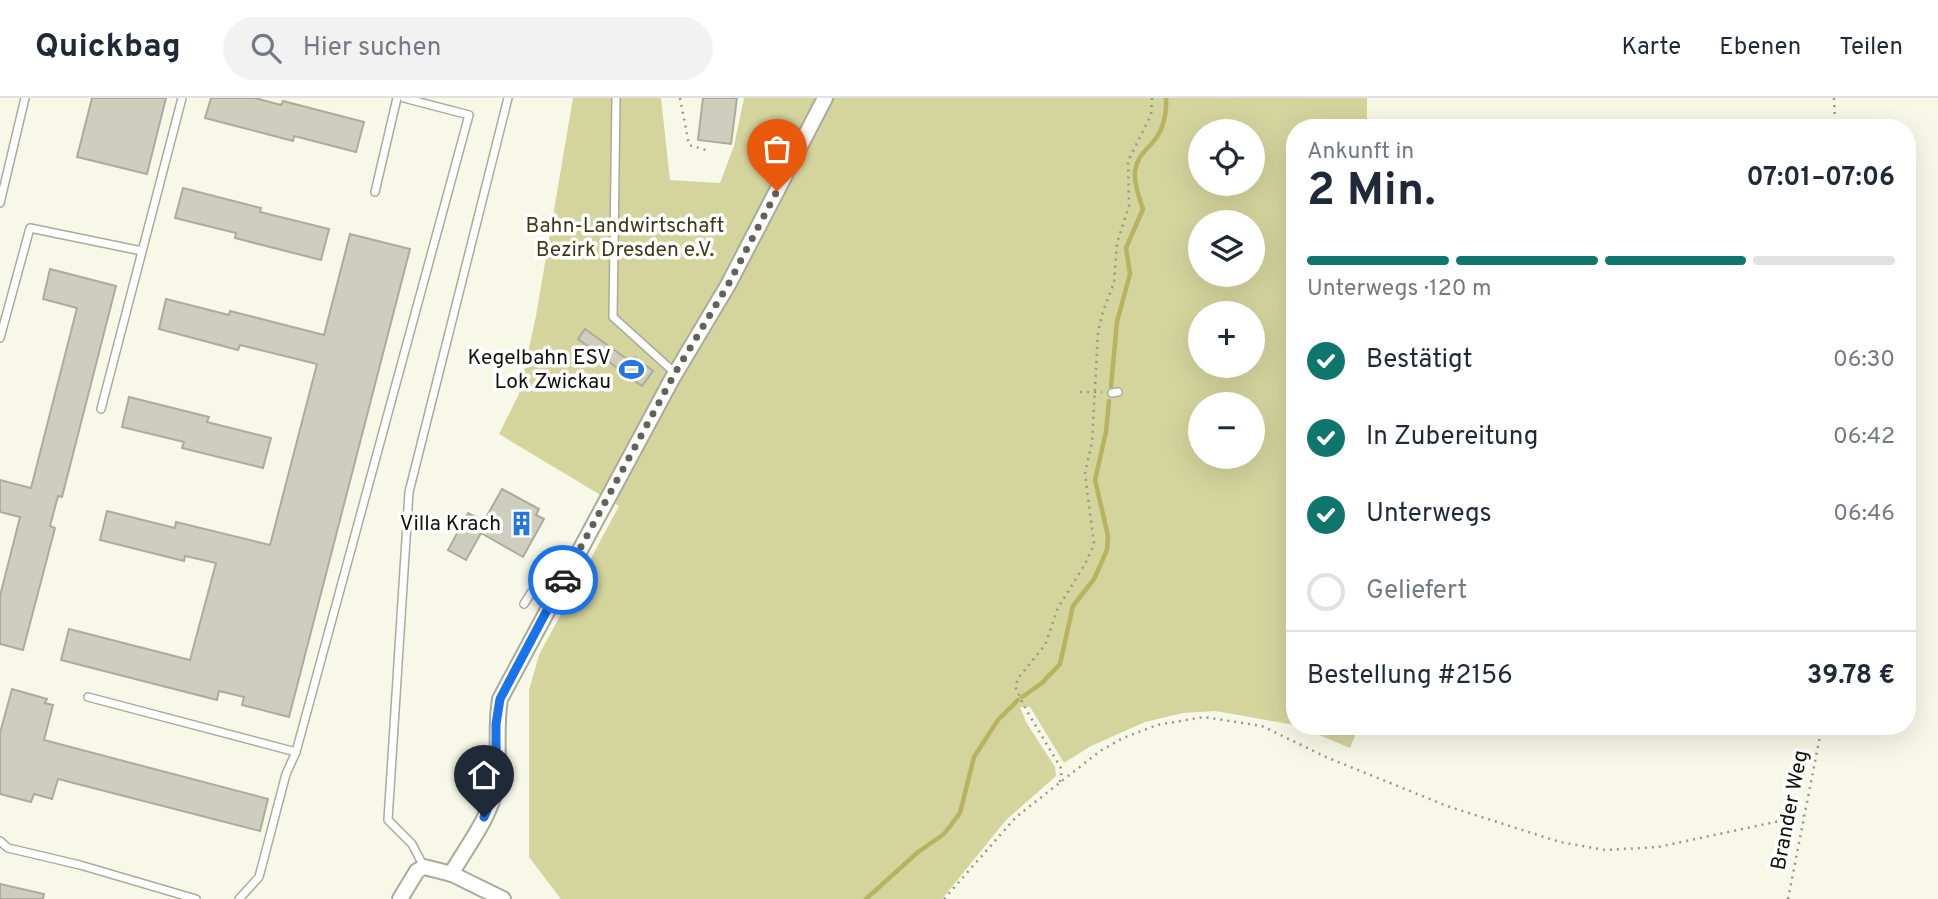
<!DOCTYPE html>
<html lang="de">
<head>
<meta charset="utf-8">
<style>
	body { margin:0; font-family:Overpass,sans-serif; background:#f2f2f3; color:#1f2937; height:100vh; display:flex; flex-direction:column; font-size:26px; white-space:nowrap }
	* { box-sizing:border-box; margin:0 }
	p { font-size:23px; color:#747a83 }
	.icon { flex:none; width:38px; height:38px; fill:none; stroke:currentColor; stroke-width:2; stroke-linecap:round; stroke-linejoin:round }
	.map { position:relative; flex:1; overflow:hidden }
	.drawer { position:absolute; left:1286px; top:21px; width:630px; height:616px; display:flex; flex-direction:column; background:#fff; border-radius:28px; box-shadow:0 7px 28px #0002 }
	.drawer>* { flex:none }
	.fabs { position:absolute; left:1188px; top:21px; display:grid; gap:14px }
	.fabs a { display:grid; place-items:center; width:77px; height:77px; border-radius:50%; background:#fff; box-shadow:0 7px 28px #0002; font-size:35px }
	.pin { position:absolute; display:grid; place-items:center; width:60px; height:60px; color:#fff; margin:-72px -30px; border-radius:50% 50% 50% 0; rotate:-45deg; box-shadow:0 0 7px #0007 }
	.pin .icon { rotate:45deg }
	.courier { position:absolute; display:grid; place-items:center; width:70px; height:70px; margin:-35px; border:5px solid #1a73e8; border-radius:50%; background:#fff; color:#222; box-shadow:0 2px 9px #0007 }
	.headline em { font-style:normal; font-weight:700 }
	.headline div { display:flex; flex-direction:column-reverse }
	.headline { display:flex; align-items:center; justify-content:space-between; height:119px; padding:0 21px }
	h1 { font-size:46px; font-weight:700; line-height:52px }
	.bar { display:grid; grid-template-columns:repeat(4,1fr); gap:10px 7px; align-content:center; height:84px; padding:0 21px }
	.bar i { height:9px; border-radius:5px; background:#e0e1e3 }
	.bar .on { background:#0f766e }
	.bar p { grid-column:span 4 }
	.line { display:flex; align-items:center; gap:18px; padding:0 21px; border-top:2px solid #e0e1e3 }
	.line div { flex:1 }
	ol { padding:0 21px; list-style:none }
	li { display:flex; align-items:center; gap:21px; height:77px }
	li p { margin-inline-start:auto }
	li .icon { padding:7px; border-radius:50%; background:#0f766e; color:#fff; stroke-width:4 }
	li:last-child { color:#747a83 }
	li i { width:38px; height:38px; border:4px solid #e0e1e3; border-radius:50% }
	header { display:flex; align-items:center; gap:42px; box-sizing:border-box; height:98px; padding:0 35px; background:#fff; border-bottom:2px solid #e0e1e3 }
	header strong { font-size:33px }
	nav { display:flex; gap:38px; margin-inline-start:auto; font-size:24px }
	.search { width:490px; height:63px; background:#f2f2f3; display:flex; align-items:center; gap:18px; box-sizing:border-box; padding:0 24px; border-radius:38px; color:#747a83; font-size:26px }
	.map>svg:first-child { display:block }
	.green { fill:#d4d49d; fill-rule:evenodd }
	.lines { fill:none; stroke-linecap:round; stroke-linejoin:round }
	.stream { stroke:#b6b460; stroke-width:4.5 }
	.building { fill:#cdcebd; stroke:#acac9c; stroke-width:2 }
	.lane-casing { stroke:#abab9b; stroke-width:10 }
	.street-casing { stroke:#abab9b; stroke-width:18 }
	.path { stroke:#98988c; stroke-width:2.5; stroke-dasharray:2 5; stroke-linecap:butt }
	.lane { stroke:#fff; stroke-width:7 }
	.street { stroke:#fff; stroke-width:14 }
	.done { stroke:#626259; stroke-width:7; stroke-dasharray:0 12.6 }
	.route { stroke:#1a73e8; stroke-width:9 }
	.labels { text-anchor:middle; stroke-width:7; stroke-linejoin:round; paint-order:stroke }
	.park-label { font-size:21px; fill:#3c3b16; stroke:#fff }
	.poi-label { font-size:21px; fill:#12120c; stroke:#fff; text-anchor:end }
	.street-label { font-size:21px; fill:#12120c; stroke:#fff }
</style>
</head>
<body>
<header>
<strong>Quickbag</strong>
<div class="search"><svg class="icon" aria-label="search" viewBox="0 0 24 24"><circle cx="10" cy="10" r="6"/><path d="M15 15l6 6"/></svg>Hier suchen</div>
<nav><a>Karte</a><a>Ebenen</a><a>Teilen</a></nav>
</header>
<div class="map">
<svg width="1938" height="801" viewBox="0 0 1938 801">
	<rect width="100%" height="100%" fill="#f8f8e8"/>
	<g class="green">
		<path d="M573,0H661L670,82L720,85L734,48L744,0H1367V30H1295V627L1215,613L1183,615L1145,624L1091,648L1064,665L1030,609H1020L1026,624L1055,669L1056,678L1006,722L942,801H561L529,759V592L539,557L619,408L499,336L519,296L536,218ZM1200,33H1253V86H1200ZM1200,124H1253V177H1200ZM1200,215H1253V268H1200ZM1200,306H1253V359H1200Z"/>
		<polygon points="1298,628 1356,628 1355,638 1350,650"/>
	</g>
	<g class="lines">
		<g class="stream">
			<path d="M1111,288L1117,224L1130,176L1126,150L1143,111C1139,99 1134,86 1135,73C1138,54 1150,51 1158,37C1164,28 1167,11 1166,0"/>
			<polyline points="1022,599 1042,585 1060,566 1073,508 1094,481 1107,452 1108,438 1095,382 1106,334 1109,303"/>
			<polyline points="866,801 918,754 944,736 960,715 974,659 998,622 1018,602"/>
		</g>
	</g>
	<g class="building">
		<polygon points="92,0 166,0 147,76 77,59"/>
		<polygon points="211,0 255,0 281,7 283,3 364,24 356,54 294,38 293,43 205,20"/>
		<polygon points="703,0 737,0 731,46 698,42"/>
		<polygon points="183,90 261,110 260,114 329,131 321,162 235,140 236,135 175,120"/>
		<polygon points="350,136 410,151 289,619 242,607 244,599 219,593 217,602 61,562 69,531 190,562 216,465 185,458 184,463 100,442 107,413 175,430 176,424 270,447 317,266 240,247 238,252 159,231 166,201 229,217 230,213 324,237"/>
		<polygon points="50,171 116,188 62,399 58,398 50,428 55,430 23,552 0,546 0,498 20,419 0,414 0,382 31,390 77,210 43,201"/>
		<polygon points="585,231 631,264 635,259 653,273 642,288 578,241"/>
		<polygon points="129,299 209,319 207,324 271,340 263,370 182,350 184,344 122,329"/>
		<polygon points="502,391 539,411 536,417 544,421 523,459 481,435 466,462 448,452 468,415 484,423"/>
		<polygon points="12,591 47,601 45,605 53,607 44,642 268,701 260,733 58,681 52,701 34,696 31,704 0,696 0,635"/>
		<polygon points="0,786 44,796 43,801 0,801"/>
	</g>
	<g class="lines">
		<defs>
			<g id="lane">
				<polyline points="616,0 613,219 675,275"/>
				<polyline points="375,94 397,0"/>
				<polyline points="0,105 25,0"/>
				<polyline points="0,240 30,130 142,153"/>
				<polyline points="1112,295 1118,294"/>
				<polyline points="101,311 182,0"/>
				<polyline points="524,506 531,495"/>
				<polyline points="88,599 296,654"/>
				<polyline points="0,743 8,750 80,767 196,801"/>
				<polyline points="424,769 412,746 388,722 409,394 508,0"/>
				<polyline points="239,801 259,779 286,676 296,654 469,17 404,0"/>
			</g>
			<g id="street">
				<path d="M451,776C466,750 491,718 496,688C500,659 495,630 500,601L672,281L728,187L825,0"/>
				<polyline points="400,801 417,773 424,769 452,776 503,801"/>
			</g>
		</defs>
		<use href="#lane" class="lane-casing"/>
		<use href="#street" class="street-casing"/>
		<g class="path">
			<polyline points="680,0 689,47 709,53"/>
			<polyline points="1834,0 1835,30"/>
			<polyline points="1080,294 1102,294"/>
			<polyline points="1060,684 1062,672 1024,608 1015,588 1019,579 1045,547 1058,510 1085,466 1094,446 1085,375 1092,344 1098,234 1103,213 1114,185 1117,145 1129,108 1128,63 1151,17 1152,0"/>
			<polyline points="944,801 1016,719 1100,653 1123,640 1157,627 1204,619 1262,628 1326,659 1447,708 1560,744 1605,752 1658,749 1803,718"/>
			<polyline points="1788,801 1822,628"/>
		</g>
		<use href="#lane" class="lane"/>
		<use href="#street" class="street"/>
	</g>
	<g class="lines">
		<polyline class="done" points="563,482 675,275 728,187 777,93"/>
		<polyline class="route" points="484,719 496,691 496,626 500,601 563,482"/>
	</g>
	<defs>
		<symbol id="stadium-bare" viewBox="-9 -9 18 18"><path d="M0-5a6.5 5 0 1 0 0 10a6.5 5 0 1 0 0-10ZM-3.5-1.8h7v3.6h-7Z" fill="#2775e0" stroke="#fff" stroke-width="2.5" paint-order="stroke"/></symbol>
		<symbol id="building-bare" viewBox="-9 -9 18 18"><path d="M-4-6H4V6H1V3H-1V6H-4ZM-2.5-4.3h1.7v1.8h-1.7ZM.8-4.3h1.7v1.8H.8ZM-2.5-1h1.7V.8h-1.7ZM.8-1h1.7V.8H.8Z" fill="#2775e0" stroke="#fff" stroke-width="2.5" paint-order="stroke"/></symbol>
	</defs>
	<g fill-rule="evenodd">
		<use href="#stadium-bare" x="614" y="254" width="35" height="35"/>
		<use href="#building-bare" x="504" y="408" width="35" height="35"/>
	</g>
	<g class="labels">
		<g class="park-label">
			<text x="625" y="134">Bahn-Landwirtschaft<tspan x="625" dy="24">Bezirk Dresden e.V.</tspan></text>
		</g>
		<g class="poi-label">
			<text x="611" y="266">Kegelbahn ESV<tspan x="611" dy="24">Lok Zwickau</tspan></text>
			<text x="501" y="432">Villa Krach</text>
		</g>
		<g class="street-label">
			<text transform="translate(1789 712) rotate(-79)" y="7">Brander Weg</text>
		</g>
	</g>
</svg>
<div class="fabs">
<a><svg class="icon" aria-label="locate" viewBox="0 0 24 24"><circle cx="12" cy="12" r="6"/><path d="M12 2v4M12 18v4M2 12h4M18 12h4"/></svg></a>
<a><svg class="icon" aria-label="layers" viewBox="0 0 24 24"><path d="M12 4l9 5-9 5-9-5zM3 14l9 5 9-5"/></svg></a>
<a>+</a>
<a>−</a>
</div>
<div class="pin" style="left:777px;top:93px;background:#ea580c"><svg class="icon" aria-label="bag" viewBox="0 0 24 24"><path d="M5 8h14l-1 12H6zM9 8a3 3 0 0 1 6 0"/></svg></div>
<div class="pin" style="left:484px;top:719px;background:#1f2937"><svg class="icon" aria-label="home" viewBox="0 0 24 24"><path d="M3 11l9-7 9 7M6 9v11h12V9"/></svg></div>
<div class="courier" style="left:563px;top:482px"><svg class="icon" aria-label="car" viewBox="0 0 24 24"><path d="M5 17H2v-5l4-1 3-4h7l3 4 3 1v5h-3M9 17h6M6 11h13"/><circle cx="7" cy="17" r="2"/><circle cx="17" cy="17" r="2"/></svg></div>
<section class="drawer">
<div class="headline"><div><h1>2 Min.</h1><p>Ankunft in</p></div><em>07:01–07:06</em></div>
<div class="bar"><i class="on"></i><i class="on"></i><i class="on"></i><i></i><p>Unterwegs · 120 m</p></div>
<ol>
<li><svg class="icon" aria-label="check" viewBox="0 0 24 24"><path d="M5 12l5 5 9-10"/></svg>Bestätigt<p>06:30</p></li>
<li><svg class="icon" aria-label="check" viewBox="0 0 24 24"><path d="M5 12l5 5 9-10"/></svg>In Zubereitung<p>06:42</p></li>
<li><svg class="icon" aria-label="check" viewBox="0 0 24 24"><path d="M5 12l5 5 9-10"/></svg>Unterwegs<p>06:46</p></li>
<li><i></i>Geliefert</li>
</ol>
<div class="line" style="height:91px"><div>Bestellung #2156</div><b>39.78 €</b></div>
</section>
</div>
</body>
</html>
